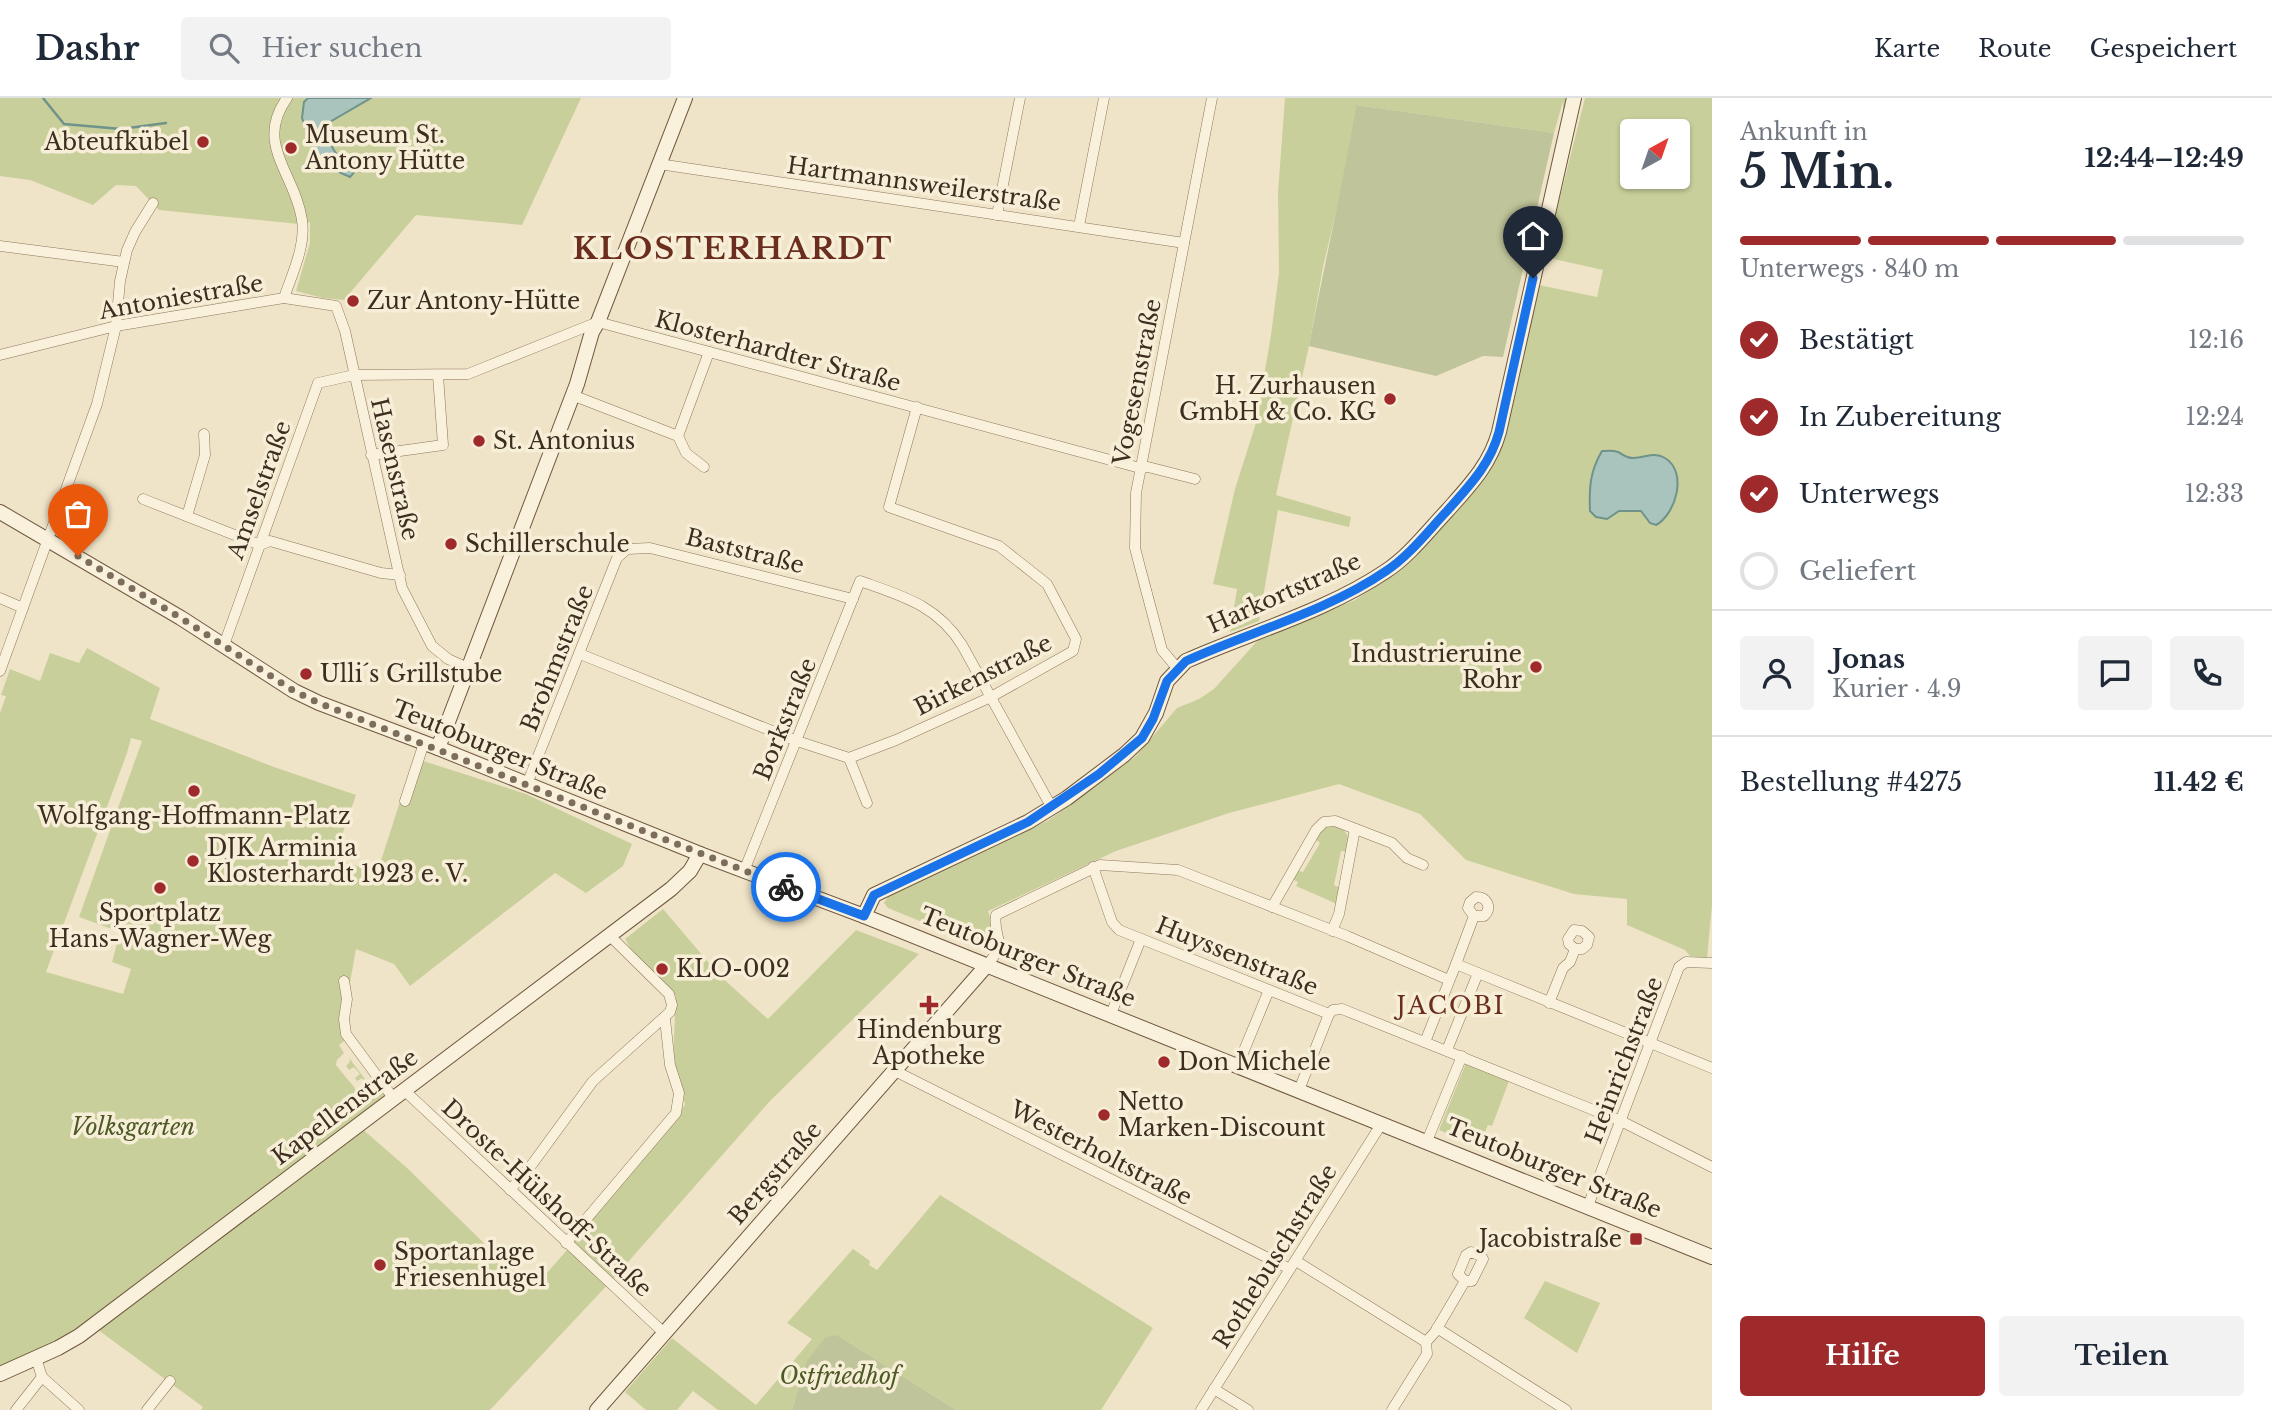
<!DOCTYPE html>
<html lang="de">
<head>
<meta charset="utf-8">
<style>
	body { margin:0; font-family:"Libre Baskerville",serif; background:#f2f2f3; color:#1f2937; height:100vh; display:flex; flex-direction:column; font-size:26px; white-space:nowrap }
	* { box-sizing:border-box; margin:0 }
	p { font-size:23px; color:#747a83 }
	.icon { flex:none; width:38px; height:38px; fill:none; stroke:currentColor; stroke-width:2; stroke-linecap:round; stroke-linejoin:round }
	.map { position:relative; flex:1; overflow:hidden }
	.drawer { display:flex; flex-direction:column; background:#fff; width:560px }
	.drawer>* { flex:none }
	.needle { width:46px; rotate:40deg }
	.buttons { position:absolute; left:1620px; top:21px; display:grid; gap:14px }
	.buttons a { display:grid; place-items:center; width:70px; height:70px; border-radius:7px; background:#fff; box-shadow:0 2px 5px #0004; font-size:35px }
	.pin { position:absolute; display:grid; place-items:center; width:60px; height:60px; color:#fff; margin:-72px -30px; border-radius:50% 50% 50% 0; rotate:-45deg; box-shadow:0 0 7px #0007 }
	.pin .icon { rotate:45deg }
	.courier { position:absolute; display:grid; place-items:center; width:70px; height:70px; margin:-35px; border:5px solid #1a73e8; border-radius:50%; background:#fff; color:#222; box-shadow:0 2px 9px #0007 }
	.summary em { font-style:normal; font-weight:700 }
	.summary div { display:flex; flex-direction:column-reverse }
	.summary { display:flex; align-items:center; justify-content:space-between; height:119px; padding:0 28px }
	h1 { font-size:46px; font-weight:700; line-height:52px }
	.bar { display:grid; grid-template-columns:repeat(4,1fr); gap:10px 7px; align-content:center; height:84px; padding:0 28px }
	.bar i { height:9px; border-radius:5px; background:#e0e1e3 }
	.bar .active { background:#9e2a2b }
	.bar p { grid-column:span 4 }
	.line { display:flex; align-items:center; gap:18px; padding:0 28px; border-top:2px solid #e0e1e3 }
	.line div { flex:1 }
	.round { display:grid; place-items:center; flex:none; width:74px; height:74px; border-radius:7px; background:#f2f2f3 }
	ol { padding:0 28px; list-style:none }
	li { display:flex; align-items:center; gap:21px; height:77px }
	li p { margin-inline-start:auto }
	li .icon { padding:7px; border-radius:50%; background:#9e2a2b; color:#fff; stroke-width:4 }
	li:last-child { color:#747a83 }
	li i { width:38px; height:38px; border:4px solid #e0e1e3; border-radius:50% }
	.action { display:flex; gap:14px; margin-top:auto; padding:14px 28px }
	.action a { flex:1; height:80px; border-radius:7px; background:#9e2a2b; color:#fff; font-size:28px; font-weight:700; line-height:80px; text-align:center }
	.action a+a { background:#f2f2f3; color:#1f2937 }
	header { display:flex; align-items:center; gap:42px; box-sizing:border-box; height:98px; padding:0 35px; background:#fff; border-bottom:2px solid #e0e1e3 }
	header strong { font-size:33px }
	nav { display:flex; gap:38px; margin-inline-start:auto; font-size:24px }
	.search { width:490px; height:63px; background:#f2f2f3; display:flex; align-items:center; gap:18px; box-sizing:border-box; padding:0 24px; border-radius:7px; color:#747a83; font-size:26px }
	main { display:flex; flex:1; min-height:0 }
	.map>svg:first-child { display:block }
	.green { fill:#c9cf9b; fill-rule:evenodd }
	.cemetery { fill:#bfc49a }
	.water { fill:#a9c4bc; stroke:#6f938a; stroke-width:2 }
	.lines { fill:none; stroke-linecap:round; stroke-linejoin:round }
	.stream { stroke:#6f938a; stroke-width:2.5 }
	.street-casing { stroke:#8d765c; stroke-width:11 }
	.secondary-casing { stroke:#6f573f; stroke-width:16 }
	.street { stroke:#faf1dc; stroke-width:10 }
	.secondary { stroke:#faf1dc; stroke-width:14 }
	.done { stroke:#7c6e5b; stroke-width:7; stroke-dasharray:0 12.6 }
	.route { stroke:#1a73e8; stroke-width:9 }
	.poi-dot { fill:#9e2a2b; stroke:#f7eed8; stroke-width:2.5 }
	.labels { text-anchor:middle; stroke-width:7; stroke-linejoin:round; paint-order:stroke }
	.poi-label { font-size:23px; fill:#3d2e20; stroke:#f7eed8; text-anchor:start }
	.street-label { font-size:23px; fill:#3d2e20; stroke:#f7eed8 }
	.park-label { font-size:23px; font-style:italic; fill:#4d5a26; stroke:#f7eed8 }
	.neighbourhood-label { font-size:24px; letter-spacing:2px; fill:#6b2e1e; stroke:#f7eed8 }
	.district-label { font-size:30px; font-weight:bold; letter-spacing:2px; fill:#6b2e1e; stroke:#f7eed8 }
</style>
</head>
<body>
<header>
<strong>Dashr</strong>
<div class="search"><svg class="icon" aria-label="search" viewBox="0 0 24 24"><circle cx="10" cy="10" r="6"/><path d="M15 15l6 6"/></svg>Hier suchen</div>
<nav><a>Karte</a><a>Route</a><a>Gespeichert</a></nav>
</header>
<main>
<div class="map">
<svg width="1712" height="1312" viewBox="0 0 1712 1312">
	<rect width="100%" height="100%" fill="#f0e4c8"/>
	<g class="green">
		<polygon points="0,0 581,0 522,127 416,117 344,202 323,200 296,193 310,145 310,124 299,126 159,112 136,88 116,87 93,107 30,82 0,78"/>
		<polygon points="1285,0 1568,0 1563,15 1563,3 1554,35 1356,7 1343,84 1323,169 1309,248 1276,397 1351,419 1349,429 1278,412 1259,523 1230,534 1237,491 1213,486 1235,391 1256,325 1271,237 1279,175 1278,94"/>
		<path d="M1585,0H1712V807L1707,860L1690,858L1685,852L1627,827V801L1574,796L1466,762L1420,716L1339,686L1229,715L1116,753L988,813L995,835V854L888,810L884,805L888,799L1049,722L1135,659L1177,610L1199,601L1214,591L1260,540L1355,502L1397,474L1489,373L1503,346L1539,187L1597,199L1603,172L1545,159ZM1633,33H1678V79H1633Z"/>
		<path d="M87,550L160,590L150,621L274,669L356,697L334,760L377,775L414,660L526,696L632,746L623,768L586,795L555,775L410,888L394,866L356,851L347,901L351,938L339,947L344,955L337,962L336,967L358,994L368,987L362,980L357,983L355,980L360,976L354,969L349,972L346,968L350,964L349,960L374,993L381,988L385,997L360,1029L406,1069L532,1192L574,1144L575,1138L685,1007L673,961L676,898L631,851L625,841L663,811L720,878L768,921L856,832L919,856L770,1003L613,1181L490,1312H201L203,1309L86,1223L50,1249L0,1270V615L6,598L1,597L10,571L40,583L50,555L79,565ZM131,640L142,643L79,819L120,834L112,864L131,871L123,896L46,874L127,655Z"/>
		<path d="M1335,727C1348,733 1351,740 1348,754L1341,753L1334,787L1340,790L1337,806L1296,788L1298,784L1292,781L1297,772L1303,774L1320,745L1315,741C1321,732 1324,729 1335,727Z"/>
		<polygon points="1466,965 1509,983 1492,1028 1488,1027 1479,1048 1439,1032"/>
		<polygon points="940,1097 1153,1230 1101,1312 956,1312 837,1237 806,1264 792,1312 718,1312 693,1293 677,1312 646,1312 625,1294 672,1240 756,1307 812,1241 787,1225 853,1151 870,1163 869,1167 877,1172"/>
		<polygon points="1545,1183 1600,1205 1577,1255 1524,1220"/>
	</g>
	<g class="cemetery">
		<path d="M1356,7L1554,35L1503,259L1483,258L1436,278L1309,248C1324,167 1343,87 1356,7Z"/>
		<polygon points="837,1237 956,1312 792,1312 806,1264 826,1239"/>
	</g>
	<g class="water">
		<path d="M308,0H371L323,28C329,46 338,65 357,71L350,79L321,66L316,59L302,20L304,4Z"/>
		<path d="M1602,353C1607,353 1613,352 1618,354C1624,357 1626,360 1633,360C1646,360 1653,353 1665,360C1688,374 1676,416 1656,427L1650,425L1641,413H1619L1607,421L1596,419L1590,413C1589,390 1590,373 1602,353Z"/>
	</g>
	<g class="lines">
		<polyline class="stream" points="43,0 64,26 121,31 166,25"/>
		<defs>
			<g id="street">
				<polyline points="659,66 1184,145"/>
				<polyline points="997,117 1020,0"/>
				<polyline points="1079,128 1104,0"/>
				<polyline points="0,148 124,164"/>
				<polyline points="284,200 336,208 345,233 402,490 432,548 448,561 468,570"/>
				<path d="M0,257L116,228L284,200C292,176 306,148 302,122C295,75 254,46 287,0"/>
				<polyline points="572,297 678,338"/>
				<polyline points="371,357 443,347 438,277"/>
				<polyline points="704,369 686,355 678,338 709,254"/>
				<polyline points="143,401 260,447 270,443 381,475 400,477"/>
				<polyline points="187,418 205,357 204,336"/>
				<polyline points="0,500 23,510"/>
				<polyline points="224,547 318,285 354,277 468,276 598,224 1140,370 1148,369 1195,381"/>
				<polyline points="580,556 797,643 849,660 896,642 991,599 1073,553 1076,541 1047,486 999,448 889,409 917,309"/>
				<polyline points="1177,570 1162,552 1141,473 1135,450 1136,395 1212,0"/>
				<polyline points="0,573 97,306 116,228 120,183 127,152 135,134 153,105"/>
				<polyline points="849,660 867,705"/>
				<polyline points="527,686 617,460 627,451 650,450 853,501"/>
				<polyline points="405,703 424,645"/>
				<polyline points="1093,769 1112,824 1119,832 1329,916 1333,912 1342,911 1621,1023 1712,1069"/>
				<path d="M744,773L860,483C902,498 937,507 962,547L1052,710"/>
				<polyline points="1272,809 1316,732 1324,724 1335,723 1392,745 1407,760 1423,767"/>
				<polyline points="1332,833 1339,816 1355,731"/>
				<path d="M987,867C1010,841 992,842 996,817L1100,767L1178,772L1347,838L1449,882"/>
				<polyline points="1478,875 1712,970"/>
				<polyline points="344,883 347,901 344,921 346,936 394,1001"/>
				<polyline points="1549,905 1563,870 1570,864 1575,851 1582,851 1587,847 1589,839 1582,833 1574,832 1568,841 1569,846 1575,851"/>
				<polyline points="1111,916 1141,841"/>
				<polyline points="1425,944 1456,866"/>
				<path d="M1447,952L1478,875L1456,866L1474,818H1484C1492,810 1488,799 1476,799L1470,804L1468,810L1474,818"/>
				<polyline points="1238,967 1269,892"/>
				<polyline points="895,973 1290,1171"/>
				<polyline points="1299,992 1329,916"/>
				<polyline points="405,993 664,1235"/>
				<polyline points="1427,1043 1462,958"/>
				<polyline points="510,1092 533,1065 593,983 670,914 672,907 669,896 610,838"/>
				<polyline points="1588,1108 1679,869 1686,864 1712,865"/>
				<polyline points="566,1145 676,1015 679,995 670,967 665,921"/>
				<polyline points="1296,1163 1426,1244"/>
				<polyline points="1437,1230 1566,1312"/>
				<polyline points="36,1260 42,1279 79,1312"/>
				<polyline points="1214,1291 1248,1312"/>
				<polyline points="16,1312 42,1279"/>
				<polyline points="147,1312 170,1283"/>
				<polyline points="1201,1312 1382,1025"/>
				<polyline points="1392,1312 1427,1256 1426,1244 1435,1234 1462,1188 1465,1183 1472,1183 1483,1161 1481,1158 1471,1154 1466,1157 1459,1174 1458,1176 1465,1183"/>
			</g>
			<g id="secondary">
				<polyline points="0,414 181,520 294,593 319,605 438,650 700,756 864,818 1712,1159"/>
				<polyline points="438,650 577,286 592,234 598,224 685,0"/>
				<path d="M864,818L874,797L1028,724L1067,700L1124,657L1142,640L1156,615L1167,583L1186,563C1251,534 1327,513 1386,473C1409,458 1428,433 1447,413C1469,388 1490,367 1499,334L1574,0"/>
				<polyline points="0,1276 58,1250 79,1238 671,791 690,773 700,756"/>
				<polyline points="597,1312 987,867"/>
			</g>
		</defs>
		<use href="#street" class="street-casing"/>
		<use href="#secondary" class="secondary-casing"/>
		<use href="#street" class="street"/>
		<use href="#secondary" class="secondary"/>
	</g>
	<g class="lines">
		<polyline class="done" points="78,458 181,520 294,593 319,605 786,789"/>
		<path class="route" d="M786,789L864,818L874,797L1028,724L1099,676L1142,640L1153,621L1167,583L1186,563C1252,533 1326,514 1386,473C1409,458 1428,433 1447,413C1469,388 1490,367 1499,334L1533,180"/>
	</g>
	<g class="poi-dot">
		<circle cx="203" cy="44" r="7"/>
		<circle cx="291" cy="50" r="7"/>
		<circle cx="353" cy="203" r="7"/>
		<circle cx="1390" cy="301" r="7"/>
		<circle cx="479" cy="343" r="7"/>
		<circle cx="451" cy="446" r="7"/>
		<circle cx="1536" cy="569" r="7"/>
		<circle cx="306" cy="576" r="7"/>
		<circle cx="194" cy="693" r="7"/>
		<circle cx="193" cy="763" r="7"/>
		<circle cx="160" cy="790" r="7"/>
		<circle cx="662" cy="871" r="7"/>
		<path d="M925.5 896.5h7v7h7v7h-7v7h-7v-7h-7v-7h7z"/>
		<circle cx="1164" cy="964" r="7"/>
		<circle cx="1104" cy="1017" r="7"/>
		<rect x="1629" y="1134" width="14" height="14" rx="3.5"/>
		<circle cx="380" cy="1167" r="7"/>
	</g>
	<g class="labels">
		<g class="poi-label">
			<text x="305" y="45">Museum St.<tspan x="305" dy="26">Antony Hütte</tspan></text>
			<text x="189" y="52" text-anchor="end">Abteufkübel</text>
			<text x="367" y="211">Zur Antony-Hütte</text>
			<text x="1376" y="296" text-anchor="end">H. Zurhausen<tspan x="1376" dy="26">GmbH &amp; Co. KG</tspan></text>
			<text x="493" y="351">St. Antonius</text>
			<text x="465" y="454">Schillerschule</text>
			<text x="1522" y="564" text-anchor="end">Industrieruine<tspan x="1522" dy="26">Rohr</tspan></text>
			<text x="320" y="584">Ulli´s Grillstube</text>
			<text x="194" y="726" text-anchor="middle">Wolfgang-Hoffmann-Platz</text>
			<text x="207" y="758">DJK Arminia<tspan x="207" dy="26">Klosterhardt 1923 e. V.</tspan></text>
			<text x="160" y="823" text-anchor="middle">Sportplatz<tspan x="160" dy="26">Hans-Wagner-Weg</tspan></text>
			<text x="676" y="879">KLO-002</text>
			<text x="929" y="940" text-anchor="middle">Hindenburg<tspan x="929" dy="26">Apotheke</tspan></text>
			<text x="1178" y="972">Don Michele</text>
			<text x="1118" y="1012">Netto<tspan x="1118" dy="26">Marken-Discount</tspan></text>
			<text x="1622" y="1149" text-anchor="end">Jacobistraße</text>
			<text x="394" y="1162">Sportanlage<tspan x="394" dy="26">Friesenhügel</tspan></text>
		</g>
		<g class="street-label">
			<text transform="translate(924 86) rotate(8)" y="8">Hartmannsweilerstraße</text>
			<text transform="translate(181 199) rotate(-10)" y="8">Antoniestraße</text>
			<text transform="translate(778 253) rotate(15)" y="8">Klosterhardter Straße</text>
			<text transform="translate(1137 284) rotate(-79)" y="8">Vogesenstraße</text>
			<text transform="translate(395 371) rotate(77)" y="8">Hasenstraße</text>
			<text transform="translate(259 392) rotate(-70)" y="8">Amselstraße</text>
			<text transform="translate(745 453) rotate(14)" y="8">Baststraße</text>
			<text transform="translate(1284 495) rotate(-24)" y="8">Harkortstraße</text>
			<text transform="translate(557 560) rotate(-68)" y="8">Brohmstraße</text>
			<text transform="translate(983 577) rotate(-27)" y="8">Birkenstraße</text>
			<text transform="translate(785 621) rotate(-68)" y="8">Borkstraße</text>
			<text transform="translate(500 652) rotate(22)" y="8">Teutoburger Straße</text>
			<text transform="translate(1237 858) rotate(22)" y="8">Huyssenstraße</text>
			<text transform="translate(1028 859) rotate(22)" y="8">Teutoburger Straße</text>
			<text transform="translate(1624 962) rotate(-69)" y="8">Heinrichstraße</text>
			<text transform="translate(345 1009) rotate(-37)" y="8">Kapellenstraße</text>
			<text transform="translate(1101 1055) rotate(27)" y="8">Westerholtstraße</text>
			<text transform="translate(1554 1070) rotate(22)" y="8">Teutoburger Straße</text>
			<text transform="translate(775 1075) rotate(-49)" y="8">Bergstraße</text>
			<text transform="translate(547 1100) rotate(43)" y="8">Droste-Hülshoff-Straße</text>
			<text transform="translate(1275 1158) rotate(-58)" y="8">Rothebuschstraße</text>
		</g>
		<g class="park-label">
			<text x="133" y="1037">Volksgarten</text>
			<text x="839" y="1286">Ostfriedhof</text>
		</g>
		<g class="neighbourhood-label">
			<text x="1451" y="916">JACOBI</text>
		</g>
		<g class="district-label">
			<text x="733" y="161">KLOSTERHARDT</text>
		</g>
	</g>
</svg>
<div class="buttons">
<a><svg class="needle" viewBox="-14 -14 28 28"><path d="M0-13l5 13h-10z" fill="#e53935"/><path d="M0 13l5-13h-10z" fill="#747a83"/></svg></a>
</div>
<div class="pin" style="left:78px;top:458px;background:#ea580c"><svg class="icon" aria-label="bag" viewBox="0 0 24 24"><path d="M5 8h14l-1 12H6zM9 8a3 3 0 0 1 6 0"/></svg></div>
<div class="pin" style="left:1533px;top:180px;background:#1f2937"><svg class="icon" aria-label="home" viewBox="0 0 24 24"><path d="M3 11l9-7 9 7M6 9v11h12V9"/></svg></div>
<div class="courier" style="left:786px;top:789px"><svg class="icon" aria-label="bike" viewBox="0 0 24 24"><circle cx="6" cy="16" r="4"/><circle cx="18" cy="16" r="4"/><path d="M6 16l4-8h5l3 8M10 8l3 8H6M13 5h3"/></svg></div>
</div>
<section class="drawer">
<div class="summary"><div><h1>5 Min.</h1><p>Ankunft in</p></div><em>12:44–12:49</em></div>
<div class="bar"><i class="active"></i><i class="active"></i><i class="active"></i><i></i><p>Unterwegs · 840 m</p></div>
<ol>
<li><svg class="icon" aria-label="check" viewBox="0 0 24 24"><path d="M5 12l5 5 9-10"/></svg>Bestätigt<p>12:16</p></li>
<li><svg class="icon" aria-label="check" viewBox="0 0 24 24"><path d="M5 12l5 5 9-10"/></svg>In Zubereitung<p>12:24</p></li>
<li><svg class="icon" aria-label="check" viewBox="0 0 24 24"><path d="M5 12l5 5 9-10"/></svg>Unterwegs<p>12:33</p></li>
<li><i></i>Geliefert</li>
</ol>
<div class="line" style="height:126px"><a class="round"><svg class="icon" aria-label="person" viewBox="0 0 24 24"><circle cx="12" cy="8" r="4"/><path d="M4 21q1-7 8-7t8 7"/></svg></a><div><b>Jonas</b><p>Kurier · 4.9</p></div><a class="round"><svg class="icon" aria-label="chat" viewBox="0 0 24 24"><path d="M4 5h16v11H9l-5 4z"/></svg></a><a class="round"><svg class="icon" aria-label="phone" viewBox="0 0 24 24"><path d="M5 4h4l2 5-3 2q2 4 5 5l2-3 5 2v4C11 20 4 13 5 4z"/></svg></a></div>
<div class="line" style="height:91px"><div>Bestellung #4275</div><b>11.42 €</b></div>
<div class="action"><a>Hilfe</a><a>Teilen</a></div>
</section>
</main>
</body>
</html>
